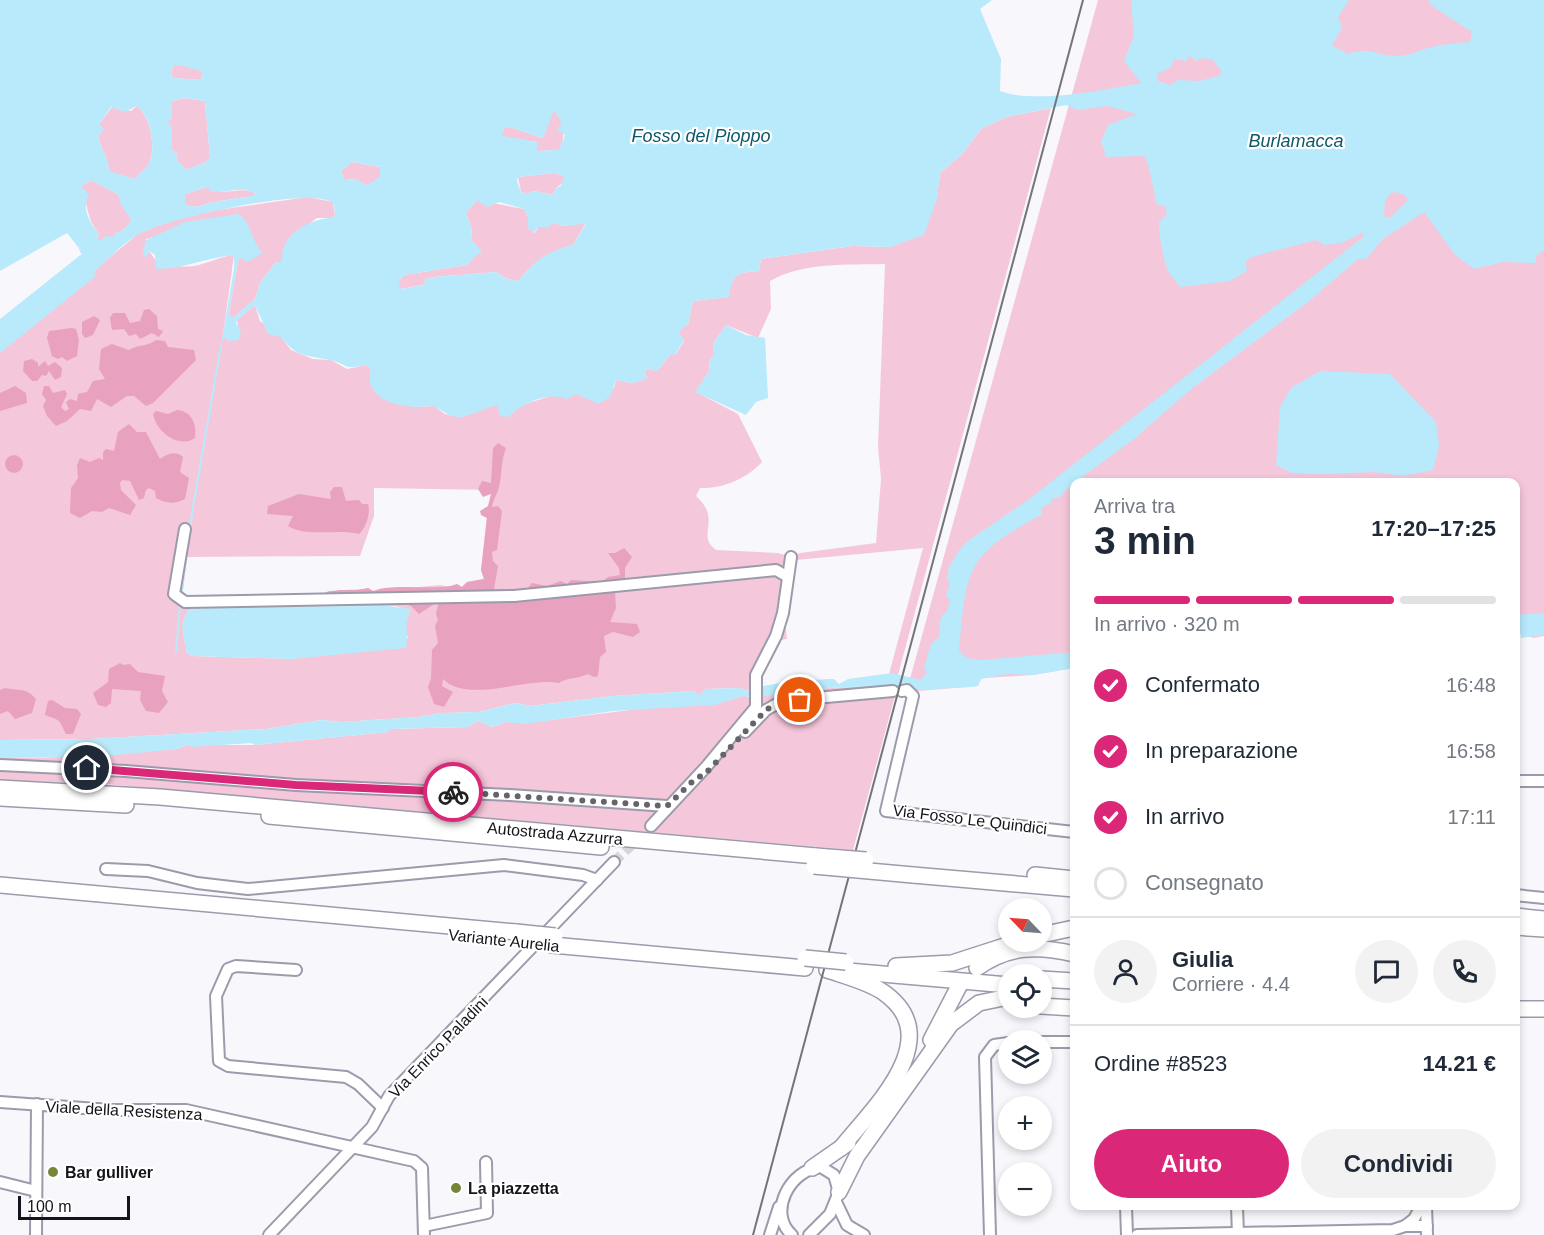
<!DOCTYPE html>
<html lang="it">
<head>
<meta charset="utf-8">
<style>
	body { margin:0; font-family:Arial,sans-serif; background:#f2f2f3; color:#1f2937; height:100vh; display:flex; flex-direction:column; font-size:22px; white-space:nowrap }
	* { box-sizing:border-box; margin:0 }
	p { font-size:20px; color:#747a83 }
	.icon { flex:none; width:33px; height:33px; fill:none; stroke:currentColor; stroke-width:2; stroke-linecap:round; stroke-linejoin:round }
	.map { position:relative; flex:1; overflow:hidden }
	.panel { position:absolute; left:1070px; top:478px; width:450px; height:732px; display:flex; flex-direction:column; background:#fff; border-radius:12px; box-shadow:0 3px 9px #0003 }
	.panel>* { flex:none }
	.needle { width:39px; rotate:295deg }
	.controls { position:absolute; left:998px; top:898px; display:grid; gap:12px }
	.controls a { display:grid; place-items:center; width:54px; height:54px; border-radius:50%; background:#fff; box-shadow:0 3px 9px #0003; font-size:30px }
	.scale { position:absolute; left:18px; bottom:15px; width:112px; box-sizing:border-box; padding-left:6px; border:3px solid #15141b; border-top:0; font-size:16px; line-height:21px; white-space:nowrap; color:#15141b; -webkit-text-stroke:4px #fff; paint-order:stroke }
	.pin { position:absolute; display:grid; place-items:center; width:51px; height:51px; color:#fff; margin:-26px; border:3px solid #fff; border-radius:50%; box-shadow:0 2px 6px #0007 }
	.courier { position:absolute; display:grid; place-items:center; width:60px; height:60px; margin:-30px; border:4px solid #db2777; border-radius:50%; background:#fff; color:#222; box-shadow:0 2px 8px #0007 }
	.head em { font-style:normal; font-weight:800 }
	.head div { display:flex; flex-direction:column-reverse }
	.head { display:flex; align-items:center; justify-content:space-between; height:102px; padding:0 24px }
	h1 { font-size:39px; font-weight:800; line-height:45px }
	.bar { display:grid; grid-template-columns:repeat(4,1fr); gap:9px 6px; align-content:center; height:72px; padding:0 24px }
	.bar i { height:8px; border-radius:4px; background:#e0e1e3 }
	.bar .current { background:#db2777 }
	.bar p { grid-column:span 4 }
	.line { display:flex; align-items:center; gap:15px; padding:0 24px; border-top:2px solid #e0e1e3 }
	.line div { flex:1 }
	.round { display:grid; place-items:center; flex:none; width:63px; height:63px; border-radius:32px; background:#f2f2f3 }
	ol { padding:0 24px; list-style:none }
	li { display:flex; align-items:center; gap:18px; height:66px }
	li p { margin-inline-start:auto }
	li .icon { padding:6px; border-radius:50%; background:#db2777; color:#fff; stroke-width:4 }
	li:last-child { color:#747a83 }
	li i { width:33px; height:33px; border:3px solid #e0e1e3; border-radius:50% }
	.button { display:flex; gap:12px; margin-top:auto; padding:12px 24px }
	.button a { flex:1; height:69px; border-radius:36px; background:#db2777; color:#fff; font-size:24px; font-weight:800; line-height:69px; text-align:center }
	.button a+a { background:#f2f2f3; color:#1f2937 }
	.map>svg:first-child { display:block }
	.green { fill:#f5c7da; fill-rule:evenodd }
	.forest { fill:#e9a1c0 }
	.water { fill:#b8eafb; fill-rule:evenodd }
	.lines { fill:none; stroke-linecap:round; stroke-linejoin:round }
	.stream { stroke:#b8eafb; stroke-width:2 }
	.canal { stroke:#b8eafb; stroke-width:8 }
	.river { stroke:#b8eafb; stroke-width:14 }
	.minor-tunnel { stroke:#d6d6da; stroke-width:10; stroke-dasharray:10 5; stroke-linecap:butt }
	.minor-casing { stroke:#9b9bac; stroke-width:14 }
	.highway-casing { stroke:#9b9bac; stroke-width:18 }
	.minor { stroke:#fff; stroke-width:10 }
	.highway { stroke:#fff; stroke-width:15 }
	.rail { stroke:#747479; stroke-width:2 }
	.highway-bridge-casing { stroke:#9b9bac; stroke-width:18; stroke-linecap:butt }
	.highway-bridge { stroke:#fff; stroke-width:15 }
	.done { stroke:#64646a; stroke-width:6; stroke-dasharray:0 10.8 }
	.route { stroke:#db2777; stroke-width:8 }
	.poi-dot { fill:#758737; stroke:#fff; stroke-width:2 }
	.labels { text-anchor:middle; stroke-width:4.5; stroke-linejoin:round; paint-order:stroke }
	.street-label { font-size:16px; fill:#15141b; stroke:#fff }
	.poi-label { font-size:16px; font-weight:bold; fill:#15141b; stroke:#fff; text-anchor:start }
	.water-label { font-size:18px; font-style:italic; fill:#0d596c; stroke:#fff }
</style>
</head>
<body>
<div class="map">
<svg width="1544" height="1235" viewBox="0 0 1544 1235">
	<rect width="100%" height="100%" fill="#f8f8fc"/>
	<g class="green">
		<polygon points="1098,0 1544,0 1544,636 1533,638 1515,630 1515,483 1074,483 1074,668 1033,675 982,678 977,686 918,691 908,686"/>
		<path d="M173,65C184,65 194,66 203,72L201,80L173,78L171,74Z"/>
		<polygon points="185,98 205,101 210,157 206,162 186,170 176,159 178,154 172,150 167,122 172,112 172,101"/>
		<path d="M137,106C150,116 156,146 150,161C147,169 140,172 135,179L109,172C108,154 100,150 98,135L101,133L99,124L112,107L131,111Z"/>
		<path d="M1051,108L898,675L889,674L923,548L796,560L785,620L787,639L773,641L755,687L750,691L737,688L705,689L699,696L694,691L613,696L531,706L515,703L479,712L442,713L418,717L341,722L322,720L266,729L90,739L0,740V348L139,233L171,221L217,210L308,197L333,202L335,215L331,218H317L288,239L282,262H276L260,283L255,299L233,318L229,315L230,306L239,256L256,247L247,224L238,214L146,239V257L149,251L157,262C172,266 187,269 202,264C213,261 223,256 234,255L222,343L223,337L238,327L237,320L255,305L260,321L281,337L291,350L313,359L331,360L347,369L366,365L413,407L434,406L445,414L461,417L497,404L519,406L557,394L614,388L616,380L633,383L647,378L644,371L650,369L657,371L671,354H676L684,341L679,333L683,326L688,325L693,301L728,297C733,275 735,272 759,271L761,259L852,246L890,247L937,198L940,173L962,154L981,129L1006,117ZM885,264L878,446L881,479L876,543L800,553L791,557L778,553L716,550C695,535 723,520 696,496L700,488C723,489 746,479 762,462L738,414L696,392L709,371L710,360L714,356L713,344L726,325L758,338L771,309L770,281C803,262 848,265 885,264ZM374,488L493,490L488,506L481,570L484,579L467,582L462,587L457,584L449,587L441,585L373,591L368,588L346,592L328,591L319,600H182L187,557L360,556L374,516ZM348,606H395L410,610L404,628L408,638L324,655L291,659L193,656L187,653C185,639 178,623 189,610L214,607Z"/>
		<path d="M553,110C565,117 566,139 559,150L537,151L536,142L501,136L504,128H513L543,138Z"/>
		<polygon points="352,162 380,167 380,177 367,186 355,179 344,180 341,171"/>
		<polygon points="554,173 564,176 564,182 556,188 553,195 534,191 527,194 521,192 518,177"/>
		<path d="M91,180L119,195L122,205L132,219L126,228L115,234V237L99,241L97,238L99,234C86,218 88,203 81,186Z"/>
		<path d="M207,187C223,198 240,185 256,193L252,196L208,203C202,207 192,208 185,204V194Z"/>
		<path d="M477,200L524,209L528,217V228L535,233L538,227L555,222L561,226L586,223L573,245C550,250 532,263 518,281L507,279L496,272L434,277L426,279L423,285L400,289L398,282L404,275L466,265L481,251L471,240L472,230L466,213Z"/>
		<polygon points="898,685 853,850 105,784 0,780 0,758 42,758 177,749 187,745 255,745 388,732 390,729 468,727 478,721 492,727 506,722 525,723 744,696 752,697 827,688"/>
	</g>
	<g class="forest">
		<polygon points="149,309 157,316 158,329 163,331 159,337 152,333 140,339 136,334 129,336 124,329 112,330 110,318 113,313 125,313 130,323 140,321 144,310"/>
		<polygon points="94,316 100,320 93,335 85,338 82,334 82,322"/>
		<polygon points="72,328 76,329 79,340 77,356 67,361 62,357 58,359 52,356 47,338 49,331"/>
		<path d="M156,340L165,341L168,347L194,350L196,360L153,403L146,406L134,396H127L111,407L97,399L91,411L80,409L67,421L56,426L47,416L43,406L46,400L42,394L44,386H49L53,393L65,390L67,394L61,407L65,411L69,409L66,402L70,399L77,401L78,394L87,392L93,381L105,379L99,369L101,349L112,344L129,350C138,344 147,347 156,340Z"/>
		<polygon points="32,359 38,363 38,367 45,361 48,366 55,362 62,368 61,377 55,380 49,371 46,376 42,375 37,381 32,381 23,371 24,361"/>
		<polygon points="15,386 26,393 27,403 0,411 0,393"/>
		<path d="M177,410C192,411 197,425 195,438C179,449 156,432 153,414L156,411L168,414Z"/>
		<path d="M129,424L137,432H146L160,459C167,454 175,450 183,457L180,472L189,478L185,499C176,504 166,504 156,498L155,491L149,488L146,490L144,498L139,500L130,481L122,480L120,483L121,490L136,505L130,515L109,508L102,512L92,511L80,518L70,513L71,488L78,478L77,465L80,458L90,462L99,458L103,460V452L106,449L114,451L118,432Z"/>
		<path d="M498,443L506,448C501,460 502,475 499,487C497,495 493,499 492,507L498,506L502,511L497,550L492,552L493,561L498,566L494,589L526,590L532,583L547,586L561,581L567,584L571,580L602,582L608,577L620,575L619,568L608,553H615L624,548L632,557L625,568V580L615,592L616,608L610,622L637,624L640,632L633,637L613,632L604,636L606,652L600,657L598,676L594,677L588,674C578,679 568,677 559,683C527,677 467,704 443,679L442,686L453,692L444,707L434,704L428,687L431,679L432,650L438,643L435,626L438,620L436,614L439,601L419,614L411,606L400,602L320,595C334,587 353,592 368,588L373,591C395,582 436,592 457,584L462,587L467,582L484,579L481,570L487,518L481,515L480,511L488,506L491,494L483,497L478,489L482,481L491,483L493,448Z"/>
		<circle cx="14" cy="464" r="9"/>
		<path d="M334,487H342L346,501L359,500L362,504H368C371,512 366,528 359,534C337,528 307,538 288,526L293,516L267,514L268,506L299,494L331,499L330,492Z"/>
		<polygon points="120,663 123,665 130,664 138,672 165,676 162,691 168,702 159,713 146,711 140,700 141,691 112,689 111,703 106,707 98,705 93,693 108,682 109,669"/>
		<path d="M5,688C19,691 26,687 36,699L32,713L15,719L8,711L0,714V690Z"/>
		<path d="M52,700L65,708L77,709L81,714L73,734H66C58,718 61,721 45,715L48,701Z"/>
	</g>
	<g class="water">
		<path d="M0,0H992L980,9L1001,59L1000,91C1035,104 1103,90 1141,83L1124,61L1134,36L1131,0H1349L1338,17L1342,28L1332,45L1348,54C1369,46 1375,55 1394,56C1407,57 1419,50 1432,47C1444,44 1457,43 1470,42L1472,32L1432,6L1428,0H1544V250L1536,256V263L1503,262L1474,269L1455,255L1424,212L1383,239L1366,259H1358L1308,302L1190,390L1134,439L1074,483L1058,498L1050,499L1052,503L1041,508L1042,514C1019,528 991,541 976,564C962,588 962,624 959,651L967,658L982,660L1074,652V668L1033,675L1009,674L981,679L978,686L971,687L918,690L908,685L827,688L814,692L752,697L744,696L714,705L613,711L525,724L506,722L492,727L478,721L468,727L390,729L389,732L255,745L251,743L192,747L187,745L177,749L96,757L0,758V740L90,739L266,729L322,720L341,722L418,717L442,713L479,712L515,703L531,706L613,696L694,691L699,695L705,689L738,688L749,691C760,683 819,679 834,679L839,684L848,679L892,673L921,680L927,672L924,668L931,644L940,636L939,624L943,614L947,612L950,600L946,596L950,583L947,580L949,567L960,549L969,540L1028,500L1363,237L1364,232L1342,243L1324,245L1316,240L1251,257L1245,262L1247,271L1230,281L1180,287C1177,282 1171,277 1168,271C1164,263 1158,231 1159,222L1167,214L1165,206L1157,205C1153,190 1151,167 1144,156L1106,157L1101,141L1108,125L1137,114L1107,106L1079,110L1066,105L1006,117L981,129L962,154L940,173L937,199L924,235L890,247L852,246L761,259L759,271C735,272 733,275 729,297L693,301L688,325L683,327L679,333L684,340L675,355L671,354L657,371L650,369L644,371L647,379L633,383L616,380L610,397L599,404L576,394L567,399C548,391 522,403 509,417L500,416L497,405C486,408 473,415 461,417C450,418 444,411 435,407C430,405 422,407 416,407C394,406 363,398 371,369L366,365C342,370 350,365 330,360C307,355 297,358 281,337L268,334L255,305L237,320L236,324L241,329L239,340L228,341L224,337L221,346L234,268V255C209,257 184,269 156,269L155,255L149,251L146,258L143,253L146,240L185,222L239,214C252,223 251,242 263,253L247,262L239,257L230,306L229,315L233,318L255,299L260,283L276,262H282C279,236 308,219 331,218L335,215L334,204C316,184 167,219 141,233C123,242 107,261 91,275L78,247L67,233L0,271ZM1190,56L1196,61L1202,58L1213,60L1222,72L1219,76L1199,81L1178,80L1170,85L1158,81L1157,74L1171,67L1174,59L1188,61L1187,57ZM173,65C185,65 193,69 203,72L201,80L173,78L171,74ZM185,98L205,101L210,157L206,162L186,170L176,159L178,154L172,150V126L167,122L172,119V101ZM137,106C150,115 156,146 150,161C147,169 140,172 135,179L109,171C108,154 100,150 98,135L104,130L99,124L111,107L125,112ZM554,110L562,123L557,129L565,135L559,150L537,151V142L502,136L504,128H513L543,138ZM352,162L380,167V177L367,185L355,179L344,180L341,171ZM554,173L564,176L561,186L556,188L553,195L534,191L527,194L521,192L517,181L518,177ZM91,180L119,195L121,205L131,219L126,228L114,234V237L107,236L99,241L97,238L99,234C90,223 81,208 89,195L81,186ZM207,187L212,192C226,193 243,186 256,193L251,196L208,203C202,207 192,208 185,204V194ZM1395,192L1405,195L1408,200L1391,217H1386L1384,214L1385,201L1391,193ZM477,200L487,207L499,202L524,209L528,217V228L534,233L538,227H549L555,222L561,226L586,224L573,245C549,250 533,262 518,281L507,279L496,272L435,277L426,279L423,285L401,289L398,282L404,275L466,265L482,251L471,240L472,230L466,213Z"/>
		<polygon points="726,325 746,335 765,338 768,398 756,402 746,415 695,392 709,371 710,360 714,356 713,344"/>
		<polygon points="1320,371 1390,374 1436,422 1439,446 1433,470 1403,476 1375,472 1321,474 1292,473 1276,465 1280,407 1291,388"/>
		<path d="M388,606L411,609C403,626 409,632 406,648L291,659L193,656L187,653C185,639 177,624 189,610L214,607Z"/>
		<polygon points="1544,613 1544,635 1521,638 1520,632 1515,631 1515,615"/>
	</g>
	<g class="lines">
		<g class="stream">
			<polyline points="181,595 193,507 221,346"/>
			<polyline points="176,652 180,604"/>
		</g>
		<polyline class="canal" points="0,324 82,259 91,275 0,348"/>
		<polyline class="river" points="0,335 83,270"/>
		<polyline class="minor-tunnel" points="614,862 651,826"/>
		<defs>
			<g id="minor">
				<polyline points="185,529 174,594 185,602 514,596 776,570 788,577"/>
				<polyline points="902,691 907,690 913,696 886,811 1074,832"/>
				<polyline points="745,732 766,710 782,701 893,691"/>
				<polyline points="0,765 126,771 296,785 510,795 667,806"/>
				<polyline points="1515,781 1544,781"/>
				<polyline points="651,826 706,767 756,707 756,675 776,636 783,613 791,557"/>
				<polyline points="106,869 148,871 197,883 248,889 504,865 583,875 597,880"/>
				<polyline points="1515,895 1544,898"/>
				<polyline points="296,970 236,966 228,969 216,996 219,1061 228,1066 346,1077 358,1084 383,1108"/>
				<polyline points="1041,1042 1074,1042"/>
				<polyline points="0,1102 111,1110 186,1110 414,1161 422,1168 424,1235"/>
				<polyline points="0,1182 36,1191"/>
				<polyline points="836,1202 847,1225 864,1235"/>
				<polyline points="1126,1206 1127,1235"/>
				<polyline points="1237,1206 1238,1235"/>
				<polyline points="1426,1206 1427,1235"/>
				<polyline points="424,1226 487,1213 486,1162"/>
				<polyline points="1405,1226 1414,1219 1421,1206"/>
				<polyline points="36,1235 37,1104"/>
				<polyline points="269,1235 372,1127 389,1096 614,862"/>
				<polyline points="770,1235 779,1207"/>
				<path d="M792,1235C767,1213 790,1169 821,1167L834,1175L839,1192L830,1214L809,1235"/>
				<polyline points="990,1235 985,1057 994,1045 1008,1043"/>
				<polyline points="1137,1235 1393,1230 1405,1226 1427,1226"/>
			</g>
			<g id="highway">
				<polyline points="0,788 160,797 816,856"/>
				<polyline points="0,798 126,805"/>
				<polyline points="269,816 601,847"/>
				<polyline points="913,875 1074,889"/>
				<polyline points="1035,875 1074,879"/>
				<polyline points="0,885 516,932"/>
				<polyline points="1515,916 1544,919"/>
				<polyline points="1515,927 1544,929"/>
				<polyline points="1041,935 1074,928"/>
				<polyline points="552,945 805,968"/>
				<polyline points="896,966 952,963 1017,942"/>
				<path d="M977,968C1008,946 1037,945 1074,954"/>
				<path d="M827,970C845,976 866,981 883,992C949,1038 873,1108 841,1148"/>
				<polyline points="848,971 1008,985"/>
				<polyline points="1041,979 1074,981"/>
				<polyline points="1041,1006 1074,1008"/>
				<polyline points="1515,1009 1544,1009"/>
				<polyline points="931,1040 959,986"/>
				<polyline points="812,1168 848,1143"/>
				<polyline points="839,1192 857,1156 951,1024 979,1003 1008,997"/>
			</g>
		</defs>
		<use href="#minor" class="minor-casing"/>
		<use href="#highway" class="highway-casing"/>
		<use href="#minor" class="minor"/>
		<use href="#highway" class="highway"/>
		<polyline class="rail" points="753,1235 1083,0"/>
		<defs>
			<g id="highway-bridge">
				<polyline points="816,856 866,860"/>
				<polyline points="814,866 913,875"/>
				<polyline points="516,932 555,936"/>
				<polyline points="805,958 846,962"/>
			</g>
		</defs>
		<use href="#highway-bridge" class="highway-bridge-casing"/>
		<use href="#highway-bridge" class="highway-bridge"/>
	</g>
	<g class="lines">
		<polyline class="done" points="453,792 667,806 697,777 703,776 766,710 782,701 800,700"/>
		<polyline class="route" points="87,768 296,785 453,792"/>
	</g>
	<g class="poi-dot">
		<circle cx="53" cy="1172" r="6"/>
		<circle cx="456" cy="1188" r="6"/>
	</g>
	<g class="labels">
		<g class="street-label">
			<text transform="translate(970 819) rotate(7)" y="6">Via Fosso Le Quindici</text>
			<text transform="translate(555 833) rotate(5)" y="6">Autostrada Azzurra</text>
			<text transform="translate(504 940) rotate(6)" y="6">Variante Aurelia</text>
			<text transform="translate(438 1047) rotate(-46)" y="6">Via Enrico Paladini</text>
			<text transform="translate(124 1110) rotate(3)" y="6">Viale della Resistenza</text>
		</g>
		<g class="poi-label">
			<text x="65" y="1178">Bar gulliver</text>
			<text x="468" y="1194">La piazzetta</text>
		</g>
		<g class="water-label">
			<text x="701" y="142">Fosso del Pioppo</text>
			<text x="1296" y="147">Burlamacca</text>
		</g>
	</g>
</svg>
<div class="controls">
<a><svg class="needle" viewBox="-14 -14 28 28"><path d="M0-13l5 13h-10z" fill="#e53935"/><path d="M0 13l5-13h-10z" fill="#747a83"/></svg></a>
<a><svg class="icon" aria-label="locate" viewBox="0 0 24 24"><circle cx="12" cy="12" r="6"/><path d="M12 2v4M12 18v4M2 12h4M18 12h4"/></svg></a>
<a><svg class="icon" aria-label="layers" viewBox="0 0 24 24"><path d="M12 4l9 5-9 5-9-5zM3 14l9 5 9-5"/></svg></a>
<a>+</a>
<a>−</a>
</div>
<div class="scale">100 m</div>
<div class="pin" style="left:800px;top:700px;background:#ea580c"><svg class="icon" aria-label="bag" viewBox="0 0 24 24"><path d="M5 8h14l-1 12H6zM9 8a3 3 0 0 1 6 0"/></svg></div>
<div class="pin" style="left:87px;top:768px;background:#1f2937"><svg class="icon" aria-label="home" viewBox="0 0 24 24"><path d="M3 11l9-7 9 7M6 9v11h12V9"/></svg></div>
<div class="courier" style="left:453px;top:792px"><svg class="icon" aria-label="bike" viewBox="0 0 24 24"><circle cx="6" cy="16" r="4"/><circle cx="18" cy="16" r="4"/><path d="M6 16l4-8h5l3 8M10 8l3 8H6M13 5h3"/></svg></div>
<section class="panel">
<div class="head"><div><h1>3 min</h1><p>Arriva tra</p></div><em>17:20–17:25</em></div>
<div class="bar"><i class="current"></i><i class="current"></i><i class="current"></i><i></i><p>In arrivo · 320 m</p></div>
<ol>
<li><svg class="icon" aria-label="check" viewBox="0 0 24 24"><path d="M5 12l5 5 9-10"/></svg>Confermato<p>16:48</p></li>
<li><svg class="icon" aria-label="check" viewBox="0 0 24 24"><path d="M5 12l5 5 9-10"/></svg>In preparazione<p>16:58</p></li>
<li><svg class="icon" aria-label="check" viewBox="0 0 24 24"><path d="M5 12l5 5 9-10"/></svg>In arrivo<p>17:11</p></li>
<li><i></i>Consegnato</li>
</ol>
<div class="line" style="height:108px"><a class="round"><svg class="icon" aria-label="person" viewBox="0 0 24 24"><circle cx="12" cy="8" r="4"/><path d="M4 21q1-7 8-7t8 7"/></svg></a><div><b>Giulia</b><p>Corriere · 4.4</p></div><a class="round"><svg class="icon" aria-label="chat" viewBox="0 0 24 24"><path d="M4 5h16v11H9l-5 4z"/></svg></a><a class="round"><svg class="icon" aria-label="phone" viewBox="0 0 24 24"><path d="M5 4h4l2 5-3 2q2 4 5 5l2-3 5 2v4C11 20 4 13 5 4z"/></svg></a></div>
<div class="line" style="height:78px"><div>Ordine #8523</div><b>14.21 €</b></div>
<div class="button"><a>Aiuto</a><a>Condividi</a></div>
</section>
</div>
</body>
</html>
